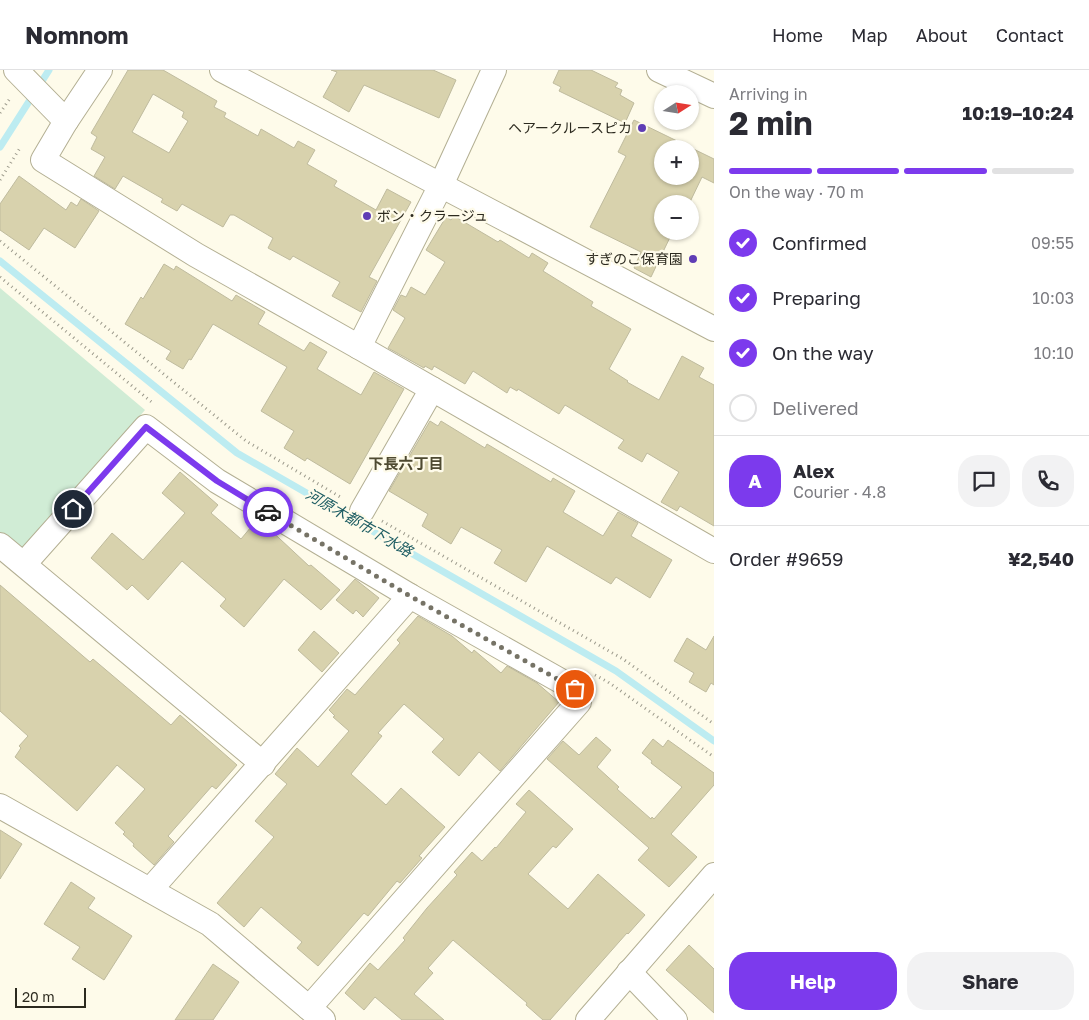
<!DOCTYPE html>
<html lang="en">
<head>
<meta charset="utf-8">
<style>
	body { margin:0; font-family:"Golos Text","Noto Sans JP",sans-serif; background:#f2f2f3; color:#2b2b33; height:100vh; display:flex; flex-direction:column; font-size:19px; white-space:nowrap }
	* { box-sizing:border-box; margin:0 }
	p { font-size:16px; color:#7c7c81 }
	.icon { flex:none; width:28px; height:28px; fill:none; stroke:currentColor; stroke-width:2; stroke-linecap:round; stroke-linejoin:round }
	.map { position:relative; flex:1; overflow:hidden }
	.drawer { display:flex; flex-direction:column; background:#fff; width:375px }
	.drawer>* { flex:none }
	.needle { width:32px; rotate:78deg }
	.buttons { position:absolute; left:654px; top:15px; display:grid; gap:10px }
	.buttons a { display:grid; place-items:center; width:45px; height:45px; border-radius:50%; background:#fff; box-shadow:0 1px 4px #0004; font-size:25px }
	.scale { position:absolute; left:15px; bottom:12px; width:71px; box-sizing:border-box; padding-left:5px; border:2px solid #2c2a1f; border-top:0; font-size:14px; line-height:18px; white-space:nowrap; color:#2c2a1f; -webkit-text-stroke:4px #fefbea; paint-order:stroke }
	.pin { position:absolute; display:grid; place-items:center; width:42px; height:42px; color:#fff; margin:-21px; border:2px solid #fff; border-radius:50%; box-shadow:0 1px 5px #0007 }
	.courier { position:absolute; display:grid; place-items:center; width:50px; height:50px; margin:-25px; border:4px solid #7c3aed; border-radius:50%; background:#fff; color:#222; box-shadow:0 1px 6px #0007 }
	.headline em { font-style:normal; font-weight:700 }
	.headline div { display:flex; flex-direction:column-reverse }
	.headline { display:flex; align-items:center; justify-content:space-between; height:85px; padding:0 15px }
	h1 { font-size:32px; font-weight:700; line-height:38px }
	.bar { display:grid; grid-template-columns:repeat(4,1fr); gap:8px 5px; align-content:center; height:60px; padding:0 15px }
	.bar i { height:6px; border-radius:4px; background:#e1e1e2 }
	.bar .current { background:#7c3aed }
	.bar p { grid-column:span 4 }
	.line { display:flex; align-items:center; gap:12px; padding:0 15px; border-top:1px solid #e1e1e2 }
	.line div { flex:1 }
	.round { display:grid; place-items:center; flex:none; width:52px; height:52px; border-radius:20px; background:#f2f2f3 }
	ol { padding:0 15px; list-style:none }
	li { display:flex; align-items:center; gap:15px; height:55px }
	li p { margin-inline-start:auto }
	li .icon { padding:5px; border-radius:50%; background:#7c3aed; color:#fff; stroke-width:4 }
	li:last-child { color:#7c7c81 }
	li i { width:28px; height:28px; border:2px solid #e1e1e2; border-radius:50% }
	.cta { display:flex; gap:10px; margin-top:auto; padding:10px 15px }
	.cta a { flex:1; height:58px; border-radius:20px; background:#7c3aed; color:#fff; font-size:20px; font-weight:700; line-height:58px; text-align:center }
	.cta a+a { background:#f2f2f3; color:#2b2b33 }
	header { display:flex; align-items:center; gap:30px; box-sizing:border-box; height:70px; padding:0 25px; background:#fff; border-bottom:1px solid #e1e1e2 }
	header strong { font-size:24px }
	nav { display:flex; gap:28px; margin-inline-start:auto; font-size:18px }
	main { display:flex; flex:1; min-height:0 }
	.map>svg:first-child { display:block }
	.green { fill:#d0ecd5 }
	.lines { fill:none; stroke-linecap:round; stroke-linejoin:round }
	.stream { stroke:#bdecf1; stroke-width:7 }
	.building { fill:#d8d2ad; stroke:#bfbb9e; fill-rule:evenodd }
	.minor-casing { stroke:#b3af93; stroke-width:26 }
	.path { stroke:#9b998b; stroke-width:3; stroke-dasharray:1 4; stroke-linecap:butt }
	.minor { stroke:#fff; stroke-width:24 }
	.done { stroke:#767366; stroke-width:5; stroke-dasharray:0 9 }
	.route { stroke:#7c3aed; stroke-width:6 }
	.poi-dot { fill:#5f3db5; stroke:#fefbea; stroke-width:2 }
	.labels { text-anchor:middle; stroke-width:4.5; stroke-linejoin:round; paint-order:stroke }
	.poi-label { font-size:14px; fill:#2c2a1f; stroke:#fefbea; text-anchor:end }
	.neighbourhood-label { font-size:15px; font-weight:bold; fill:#4e4a31; stroke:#fefbea }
	.water-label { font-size:15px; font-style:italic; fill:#1f5e64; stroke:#fefbea }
</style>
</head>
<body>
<header>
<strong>Nomnom</strong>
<nav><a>Home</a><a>Map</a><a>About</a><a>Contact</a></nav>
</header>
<main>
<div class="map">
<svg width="714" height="950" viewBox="0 0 714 950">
	<rect width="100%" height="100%" fill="#fefbea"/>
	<polygon class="green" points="0,218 145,340 21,482 0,464"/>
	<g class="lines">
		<g class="stream">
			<polyline points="0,77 49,0"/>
			<polyline points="0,191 237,383 616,601 714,671"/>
		</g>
	</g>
	<g class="building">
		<path d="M128,0H163L217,31L214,37L226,43L224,47L258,66L261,59L294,78L298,71L315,80L307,94L337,111L334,116L376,140L387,119L411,132L369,207L377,211L361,242L332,226L340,212L293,186L290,190L268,178L273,168L234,145H230L223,157L182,134L177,141L161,132L163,129L123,106L115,119L94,106L105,87L91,79L97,67L91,63ZM153,24L184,42L182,47L188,51L169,83L132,62Z"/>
		<polygon points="331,0 433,0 456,10 439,48 364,15 349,42 323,27 337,2"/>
		<polygon points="559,0 591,0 618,13 615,17 622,20 620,25 634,33 625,53 559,21 561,17 553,13"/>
		<path d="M634,50L714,89V113L702,107L689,134H662V161H673L651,207L634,198L641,182L590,157L626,86L618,82ZM662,79H690V106H662Z"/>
		<polygon points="19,106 66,140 71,132 77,136 81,129 99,141 75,178 44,158 29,180 0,160 0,134"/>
		<polygon points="454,146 498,172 500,170 529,188 532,183 548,193 543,201 593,232 591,236 631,259 609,299 628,311 627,312 659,330 682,286 704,298 699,307 714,315 714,456 680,436 677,441 661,432 679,402 647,383 642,392 618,378 624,370 565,335 559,344 518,319 517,321 510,317 507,323 473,301 465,314 434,296 432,300 425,296 424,298 388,278 405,248 393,240 401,225 406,227 411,217 425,225 445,192 426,180 446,147 451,150"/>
		<polygon points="164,194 174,200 176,196 232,231 236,225 265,242 258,254 304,281 310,272 327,282 317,299 361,325 374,302 404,319 350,414 307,388 305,391 284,378 294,361 261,341 287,297 213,254 191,290 189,289 183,299 166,289 171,281 125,254 141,227 143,229"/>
		<polygon points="430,351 438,356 441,351 485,378 487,374 551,412 553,408 575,421 563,442 603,466 618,442 638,453 631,466 672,490 650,528 616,507 611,514 547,476 526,512 494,493 502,480 461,457 451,474 422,456 428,444 389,421"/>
		<polygon points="180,402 218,435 211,443 241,469 256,451 265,455 309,496 311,495 340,520 321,540 284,509 244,557 220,536 226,529 182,491 148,530 132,515 127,520 91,488 112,463 143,490 185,443 162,423"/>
		<polygon points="355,509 379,528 363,547 356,540 353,544 336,530"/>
		<polygon points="0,515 90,592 93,589 171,655 180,645 237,695 216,719 212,716 168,766 174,772 154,795 133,776 134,774 123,764 125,762 115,753 145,719 117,695 77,741 15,687 21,678 19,676 28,666 0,641"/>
		<polygon points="418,546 452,566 472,583 474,580 501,603 507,596 537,613 559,632 500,701 479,682 459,706 432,682 444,669 404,634 378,663 382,666 351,704 386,735 401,718 445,757 419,786 422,788 400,813 397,811 368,846 364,843 318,896 297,878 302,872 261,837 244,857 217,833 274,767 255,751 287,714 275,704 297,678 318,697 349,661 333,647 335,646 329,640 347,619 355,625 400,573 397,570"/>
		<polygon points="314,561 339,583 322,602 298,580"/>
		<polygon points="714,566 714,615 711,613 706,622 689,612 694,603 674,591 687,568 706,580"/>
		<polygon points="596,667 611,680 597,697 619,717 617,719 651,749 652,747 654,749 682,717 651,693 652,691 642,683 653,669 663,677 668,670 714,703 714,715 671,764 697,787 669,817 638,790 649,778 547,689 563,671 579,685"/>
		<polygon points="529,720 573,759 556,778 553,776 528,804 568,839 598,804 645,845 628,864 627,863 550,950 543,950 526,935 527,933 453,870 428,898 433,903 414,924 444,950 402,950 375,927 364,940 345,923 370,893 378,900 405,870 403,868 427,838 457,805 454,802 472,782 482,791 495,777 496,778 526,742 516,734"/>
		<polygon points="0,760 22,774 0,809"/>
		<polygon points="71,812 95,828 88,838 132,866 104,910 72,889 80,877 44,854"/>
		<polygon points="689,875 714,899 714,943 666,900"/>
		<polygon points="213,894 239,912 213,950 175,950"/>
	</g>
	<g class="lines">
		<defs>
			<g id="minor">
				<polyline points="16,0 66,51"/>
				<polyline points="100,0 66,51 43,90 196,185 359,277 714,481"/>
				<polyline points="222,0 714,259"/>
				<polyline points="659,0 714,26"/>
				<polyline points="359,277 441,115 494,0"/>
				<polyline points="362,441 432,319"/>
				<polyline points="0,475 263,694"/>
				<polyline points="24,494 146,357 217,411 410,526 575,619 579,632 309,938"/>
				<polyline points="0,736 210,854 323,950"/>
				<polyline points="150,820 410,526"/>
				<polyline points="629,902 675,950"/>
				<polyline points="588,950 714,805"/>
			</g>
		</defs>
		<use href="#minor" class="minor-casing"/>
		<g class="path">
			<polyline points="0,43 11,27"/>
			<polyline points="0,110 20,78"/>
			<polyline points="0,171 246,371 342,428"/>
			<polyline points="0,207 154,334"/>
			<polyline points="382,451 623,589 714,654"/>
			<polyline points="595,605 608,612 714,687"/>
		</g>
		<use href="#minor" class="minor"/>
	</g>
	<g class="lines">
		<polyline class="done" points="268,442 410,526 575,619"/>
		<polyline class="route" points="73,439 146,357 217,411 268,442"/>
	</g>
	<g class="poi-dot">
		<circle cx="642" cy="58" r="5"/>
		<circle cx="367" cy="146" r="5"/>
		<circle cx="693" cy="189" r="5"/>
	</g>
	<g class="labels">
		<g class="poi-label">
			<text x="632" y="63">ヘアークルースピカ</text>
			<text x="377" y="151" text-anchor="start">ボン・クラージュ</text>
			<text x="683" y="194">すぎのこ保育園</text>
		</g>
		<g class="neighbourhood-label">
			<text x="406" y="399">下長六丁目</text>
		</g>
		<g class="water-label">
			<text transform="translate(359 453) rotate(30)" y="5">河原木都市下水路</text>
		</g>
	</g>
</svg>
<div class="buttons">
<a><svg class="needle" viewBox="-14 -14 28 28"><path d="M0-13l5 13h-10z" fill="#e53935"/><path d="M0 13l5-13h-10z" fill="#7c7c81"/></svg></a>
<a>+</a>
<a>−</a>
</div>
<div class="scale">20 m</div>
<div class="pin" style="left:575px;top:619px;background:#ea580c"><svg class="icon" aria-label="bag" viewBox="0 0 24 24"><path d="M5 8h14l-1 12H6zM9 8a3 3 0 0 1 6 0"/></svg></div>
<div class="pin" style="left:73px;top:439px;background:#1f2937"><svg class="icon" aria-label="home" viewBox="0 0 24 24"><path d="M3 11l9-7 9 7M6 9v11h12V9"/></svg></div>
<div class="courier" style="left:268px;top:442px"><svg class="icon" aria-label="car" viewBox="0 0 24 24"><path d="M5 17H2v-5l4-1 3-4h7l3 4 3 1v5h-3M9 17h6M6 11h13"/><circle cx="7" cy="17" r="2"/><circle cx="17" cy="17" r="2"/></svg></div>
</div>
<section class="drawer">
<div class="headline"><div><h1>2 min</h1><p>Arriving in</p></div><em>10:19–10:24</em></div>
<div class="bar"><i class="current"></i><i class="current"></i><i class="current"></i><i></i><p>On the way · 70 m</p></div>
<ol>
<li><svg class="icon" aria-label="check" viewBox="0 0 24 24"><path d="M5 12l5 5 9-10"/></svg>Confirmed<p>09:55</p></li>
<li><svg class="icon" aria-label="check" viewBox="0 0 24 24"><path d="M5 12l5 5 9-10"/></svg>Preparing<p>10:03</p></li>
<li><svg class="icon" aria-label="check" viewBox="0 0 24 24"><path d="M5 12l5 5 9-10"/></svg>On the way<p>10:10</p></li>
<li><i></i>Delivered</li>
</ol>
<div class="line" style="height:90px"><b class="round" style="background:#7c3aed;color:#fff">A</b><div><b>Alex</b><p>Courier · 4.8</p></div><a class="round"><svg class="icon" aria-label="chat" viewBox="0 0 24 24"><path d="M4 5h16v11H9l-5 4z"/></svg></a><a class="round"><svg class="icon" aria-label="phone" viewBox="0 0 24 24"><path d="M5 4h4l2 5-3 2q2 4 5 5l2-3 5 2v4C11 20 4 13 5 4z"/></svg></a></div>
<div class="line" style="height:65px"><div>Order #9659</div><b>¥2,540</b></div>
<div class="cta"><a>Help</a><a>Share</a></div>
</section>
</main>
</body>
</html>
